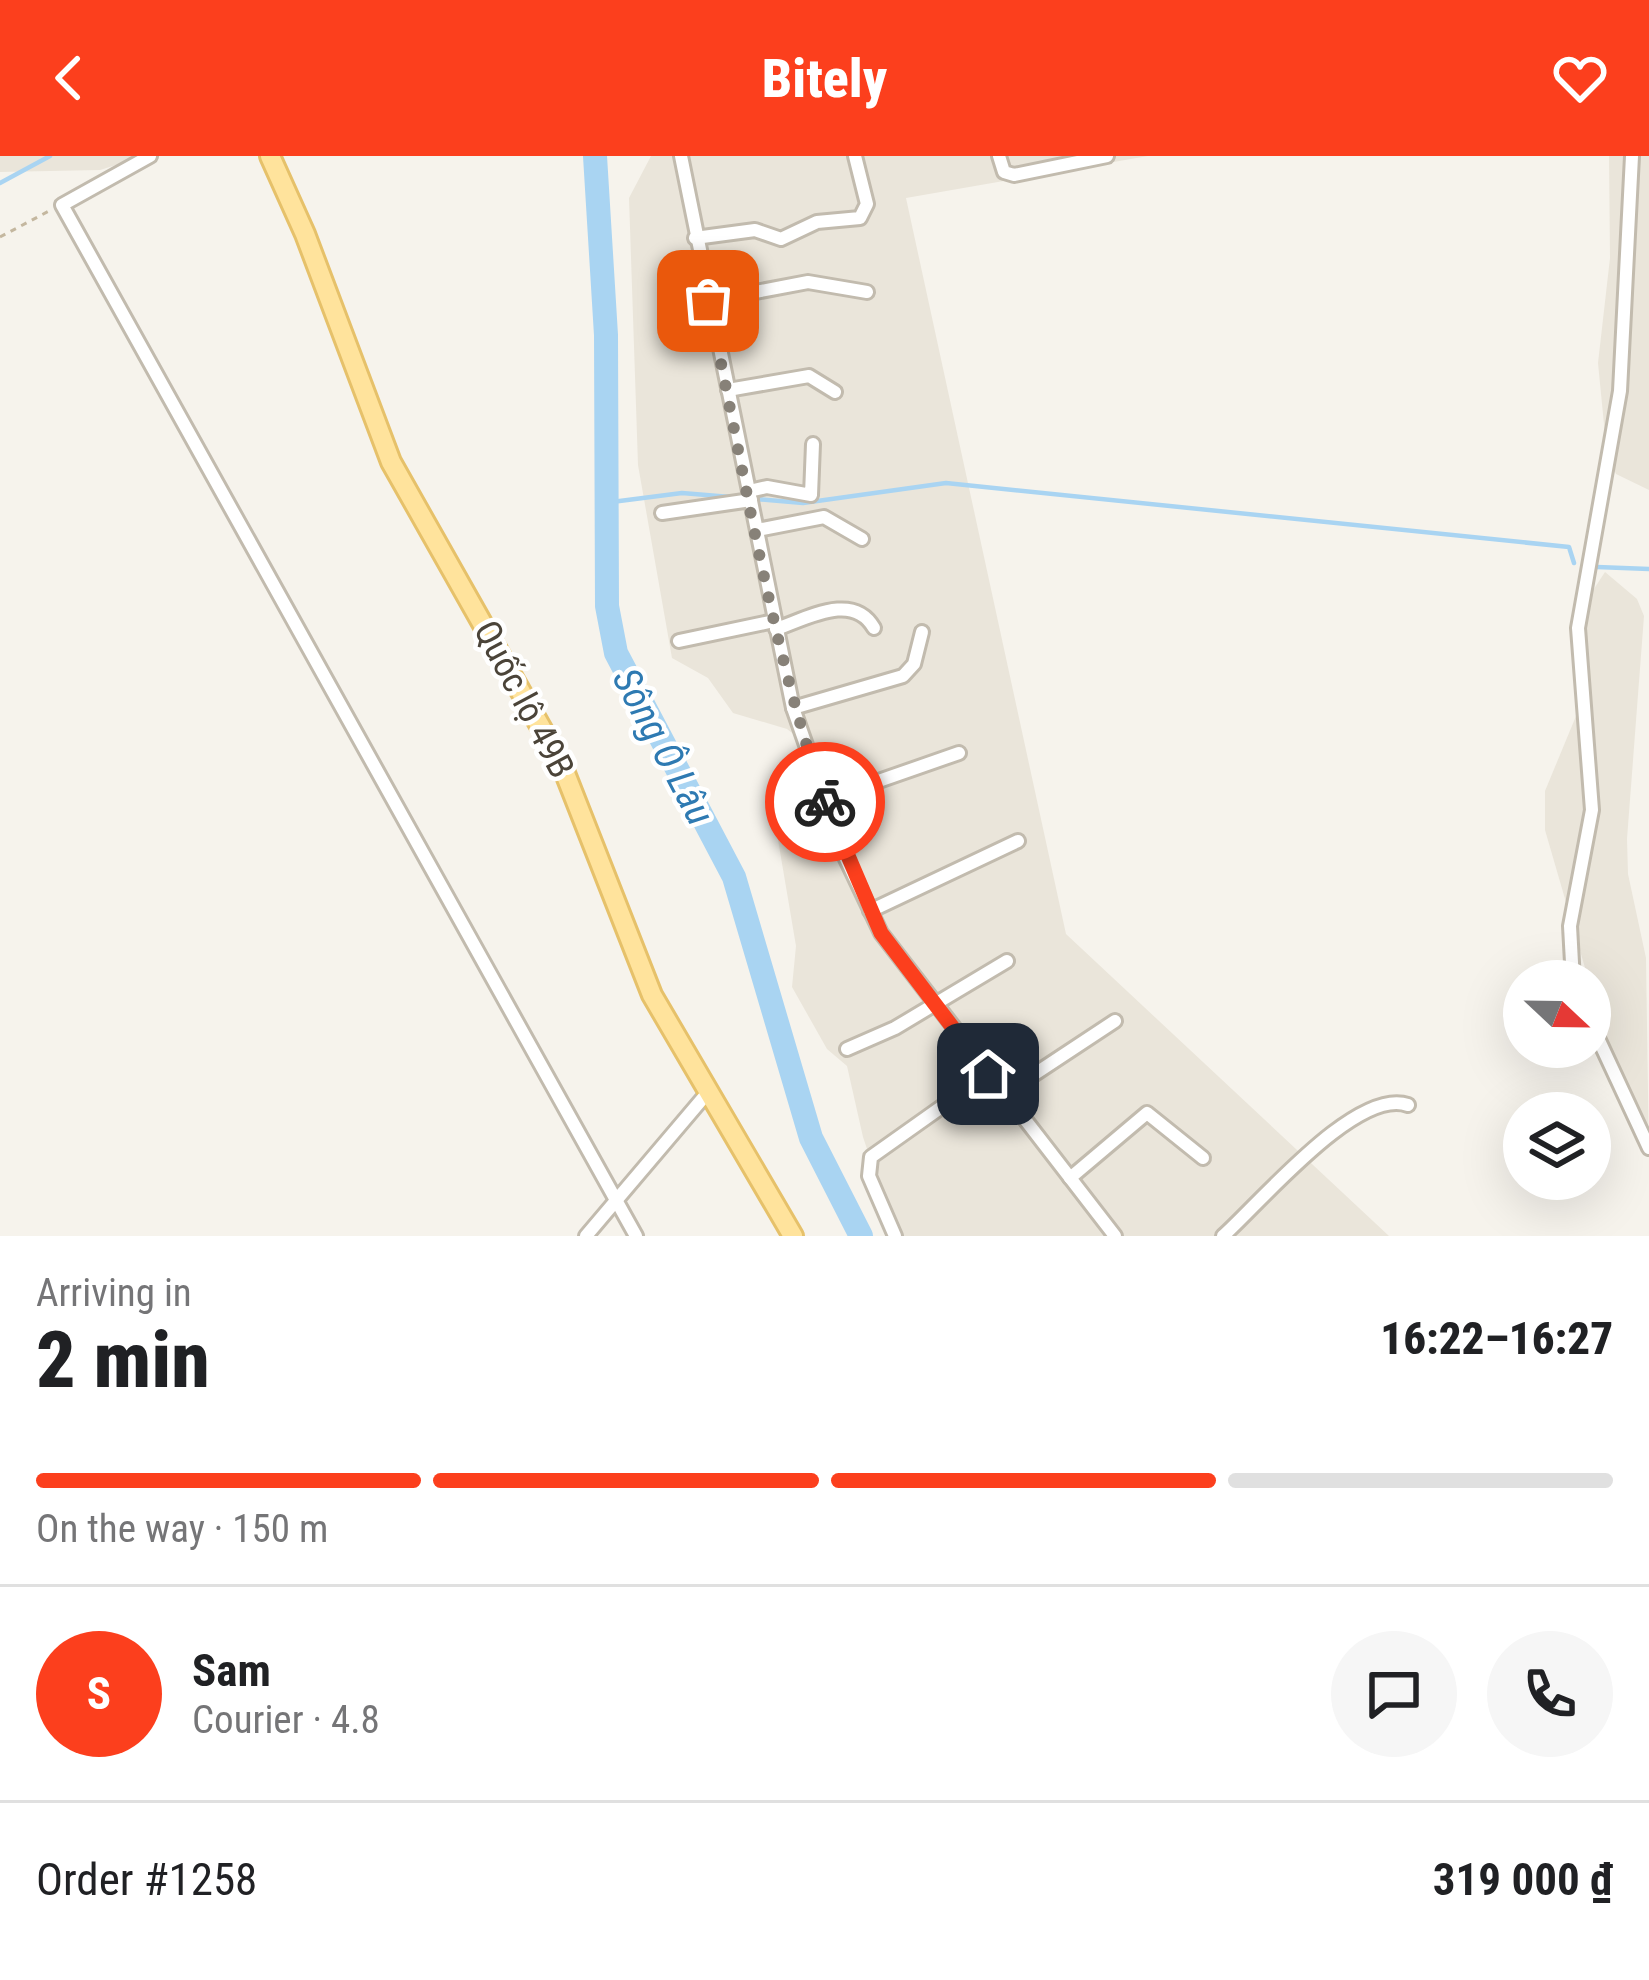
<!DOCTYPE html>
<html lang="en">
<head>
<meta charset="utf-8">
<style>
	body { margin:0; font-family:"Roboto Condensed",sans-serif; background:#f6f6f6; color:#202124; height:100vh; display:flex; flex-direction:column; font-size:45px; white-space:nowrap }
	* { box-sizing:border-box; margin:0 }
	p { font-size:39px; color:#757577 }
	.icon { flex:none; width:66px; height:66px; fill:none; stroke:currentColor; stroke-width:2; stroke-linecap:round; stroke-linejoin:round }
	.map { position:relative; height:1080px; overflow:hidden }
	.drawer { display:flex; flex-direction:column; background:#fff; flex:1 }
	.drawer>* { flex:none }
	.needle { width:78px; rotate:112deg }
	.controls { position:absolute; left:1503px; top:804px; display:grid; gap:24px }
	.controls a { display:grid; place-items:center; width:108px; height:108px; border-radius:50%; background:#fff; box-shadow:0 12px 48px #0002; font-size:60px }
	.pin { position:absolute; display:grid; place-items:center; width:102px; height:102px; color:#fff; margin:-51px; border-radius:24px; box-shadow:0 6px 18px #0006 }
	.courier { position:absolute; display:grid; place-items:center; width:120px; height:120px; margin:-60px; border:9px solid #fc3f1d; border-radius:50%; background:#fff; color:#222; box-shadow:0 3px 15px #0007 }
	.summary em { font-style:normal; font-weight:800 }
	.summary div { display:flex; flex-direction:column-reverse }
	.summary { display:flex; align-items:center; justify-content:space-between; height:204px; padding:0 36px }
	h1 { font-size:78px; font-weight:800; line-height:90px }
	.bar { display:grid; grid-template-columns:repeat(4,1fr); gap:18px 12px; align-content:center; height:144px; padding:0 36px }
	.bar i { height:15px; border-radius:9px; background:#e0e0e0 }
	.bar .active { background:#fc3f1d }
	.bar p { grid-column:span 4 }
	.line { display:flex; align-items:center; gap:30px; padding:0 36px; border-top:3px solid #e0e0e0 }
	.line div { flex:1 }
	.round { display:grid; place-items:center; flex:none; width:126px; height:126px; border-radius:63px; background:#f6f6f6 }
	header { display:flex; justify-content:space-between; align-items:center; height:156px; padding:0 36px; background:#fc3f1d; color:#fff; font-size:54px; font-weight:800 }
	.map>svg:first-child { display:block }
	.residential { fill:#eae5da }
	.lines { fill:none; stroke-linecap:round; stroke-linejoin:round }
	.stream { stroke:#a9d4f2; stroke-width:4.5 }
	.river { stroke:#a9d4f2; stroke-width:24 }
	.minor-casing { stroke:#c2bbae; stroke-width:18 }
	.primary-casing { stroke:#e6c16a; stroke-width:24 }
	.path { stroke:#c4b79f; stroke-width:3; stroke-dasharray:6 6; stroke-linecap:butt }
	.minor { stroke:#fff; stroke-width:12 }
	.primary { stroke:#ffe39c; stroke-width:18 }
	.done { stroke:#878178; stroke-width:12; stroke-dasharray:0 21.6 }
	.route { stroke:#fc3f1d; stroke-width:15 }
	.labels { text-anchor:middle; stroke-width:9; stroke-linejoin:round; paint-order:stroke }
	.street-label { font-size:36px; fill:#4b4439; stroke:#fff }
	.water-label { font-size:39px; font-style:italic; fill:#2e7ab2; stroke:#fff }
</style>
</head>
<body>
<header><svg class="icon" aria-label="back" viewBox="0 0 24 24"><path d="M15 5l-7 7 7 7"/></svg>Bitely<svg class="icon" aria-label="heart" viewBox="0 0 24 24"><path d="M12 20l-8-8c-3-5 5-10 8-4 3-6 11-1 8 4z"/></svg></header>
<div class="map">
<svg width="1649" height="1080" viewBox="0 0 1649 1080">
	<rect width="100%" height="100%" fill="#f6f3ec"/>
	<g class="residential">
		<polygon points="0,0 145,0 100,14 0,16"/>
		<polygon points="651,0 1148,0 906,42 1066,778 1389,1080 896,1080 863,981 847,910 827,893 792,831 796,790 776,672 807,643 813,623 806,588 787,573 733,557 708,522 672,502 638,309 629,42"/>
		<polygon points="1609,0 1649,0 1649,334 1616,318 1607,299 1598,207 1610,102"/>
		<polygon points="1605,416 1637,443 1644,460 1627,683 1628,718 1646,802 1649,1002 1599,860 1545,674 1545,635 1581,548 1581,480 1590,439"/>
	</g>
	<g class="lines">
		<g class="stream">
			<polyline points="0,27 50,0"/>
			<polyline points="604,347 682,337 803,347 946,327 1569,391 1574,407"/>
			<polyline points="1597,411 1649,413"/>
		</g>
		<polyline class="river" points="595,0 606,179 607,450 616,497 734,721 811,982 861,1080"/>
		<defs>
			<g id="minor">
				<polyline points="150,0 62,49 636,1080"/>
				<polyline points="681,0 793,552 846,703 881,777 1115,1080"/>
				<polyline points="999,0 1004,16 1014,19 1107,0"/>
				<polyline points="695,82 755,74 781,83 817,66 860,62 867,48 855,0"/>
				<polyline points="708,145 808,126 867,136"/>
				<polyline points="728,234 809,220 835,236"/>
				<polyline points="749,335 767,331 811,339 813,288"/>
				<polyline points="662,357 751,344"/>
				<polyline points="757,374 824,361 862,383"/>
				<path d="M776,473C806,463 853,435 874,472"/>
				<polyline points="679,485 774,465"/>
				<polyline points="793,552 903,520 914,508 922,476"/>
				<polyline points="824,644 959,597"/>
				<polyline points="870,755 1018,685"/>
				<polyline points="1573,825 1570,770 1592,654 1578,472 1620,235 1632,0"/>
				<polyline points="1590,865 1649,992"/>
				<polyline points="847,893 895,872 1007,805"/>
				<polyline points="1003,939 1115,865"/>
				<polyline points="1070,1022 1147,957 1203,1002"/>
				<polyline points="586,1080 709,935"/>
				<polyline points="895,1080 869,1020 871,1001 988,918"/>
				<path d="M1223,1080C1261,1046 1357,931 1408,949"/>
			</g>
			<polyline id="primary" points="270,0 305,78 391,306 561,607 652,839 793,1080"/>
		</defs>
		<use href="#minor" class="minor-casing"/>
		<use href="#primary" class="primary-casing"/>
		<polyline class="path" points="0,81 49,55"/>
		<use href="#minor" class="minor"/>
		<use href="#primary" class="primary"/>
	</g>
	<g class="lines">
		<path class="done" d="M708,145C744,312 769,484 825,646"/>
		<polyline class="route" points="825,646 881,777 988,918"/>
	</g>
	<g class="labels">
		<g class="street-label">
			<text transform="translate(525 543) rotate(62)" y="13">Quốc lộ 49B</text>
		</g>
		<g class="water-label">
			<text transform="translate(664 590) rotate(62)" y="14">Sông Ô Lâu</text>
		</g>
	</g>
</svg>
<div class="controls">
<a><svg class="needle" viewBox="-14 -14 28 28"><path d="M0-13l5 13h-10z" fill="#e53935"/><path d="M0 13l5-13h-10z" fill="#757577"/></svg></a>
<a><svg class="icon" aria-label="layers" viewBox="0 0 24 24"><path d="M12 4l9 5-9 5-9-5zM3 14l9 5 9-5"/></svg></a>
</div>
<div class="pin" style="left:708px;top:145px;background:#ea580c"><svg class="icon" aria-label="bag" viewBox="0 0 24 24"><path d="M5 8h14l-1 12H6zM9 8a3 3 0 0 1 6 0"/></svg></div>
<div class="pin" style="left:988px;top:918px;background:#1f2937"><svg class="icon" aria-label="home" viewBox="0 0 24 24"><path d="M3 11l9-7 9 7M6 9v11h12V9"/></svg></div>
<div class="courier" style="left:825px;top:646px"><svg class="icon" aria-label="bike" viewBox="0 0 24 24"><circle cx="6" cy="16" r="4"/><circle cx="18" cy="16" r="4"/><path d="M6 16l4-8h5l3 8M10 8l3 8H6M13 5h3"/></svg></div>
</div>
<section class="drawer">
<div class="summary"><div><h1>2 min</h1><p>Arriving in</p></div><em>16:22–16:27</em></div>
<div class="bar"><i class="active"></i><i class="active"></i><i class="active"></i><i></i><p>On the way · 150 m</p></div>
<div class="line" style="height:216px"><b class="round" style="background:#fc3f1d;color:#fff">S</b><div><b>Sam</b><p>Courier · 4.8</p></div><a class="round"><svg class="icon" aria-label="chat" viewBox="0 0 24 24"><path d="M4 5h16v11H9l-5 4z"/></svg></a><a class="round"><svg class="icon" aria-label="phone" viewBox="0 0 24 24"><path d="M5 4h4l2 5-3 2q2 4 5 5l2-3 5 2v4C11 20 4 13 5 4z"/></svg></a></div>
<div class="line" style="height:156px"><div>Order #1258</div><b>319 000 ₫</b></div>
</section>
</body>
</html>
